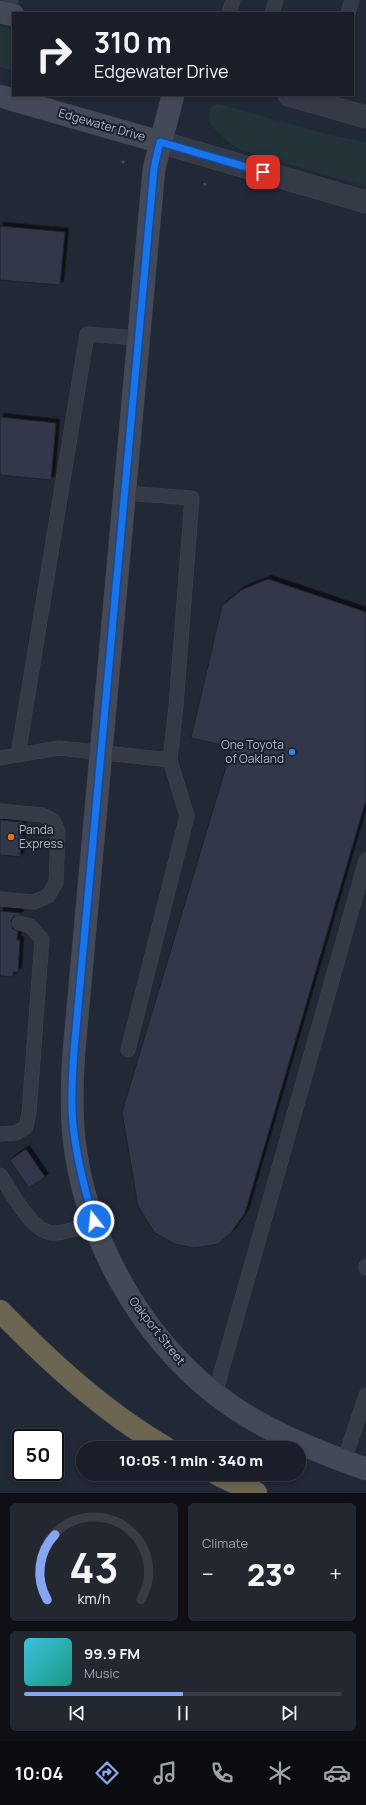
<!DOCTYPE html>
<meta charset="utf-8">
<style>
:root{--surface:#191e28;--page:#222730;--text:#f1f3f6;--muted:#9fa2a8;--line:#373c45;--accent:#87a6f1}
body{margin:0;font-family:Manrope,sans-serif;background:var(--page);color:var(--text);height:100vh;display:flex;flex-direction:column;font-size:15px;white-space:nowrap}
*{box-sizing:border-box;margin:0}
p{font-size:13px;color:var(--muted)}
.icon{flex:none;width:22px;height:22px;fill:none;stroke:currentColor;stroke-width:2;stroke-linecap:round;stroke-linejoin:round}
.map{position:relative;height:1493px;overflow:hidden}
.details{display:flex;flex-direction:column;gap:10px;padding:10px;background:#0e1016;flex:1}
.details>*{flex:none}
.hud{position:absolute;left:12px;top:12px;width:342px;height:84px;border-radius:0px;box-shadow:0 2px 6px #0003,0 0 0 1px var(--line);background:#191e28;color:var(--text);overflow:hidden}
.speed{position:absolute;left:12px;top:1429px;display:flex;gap:8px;font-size:20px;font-weight:700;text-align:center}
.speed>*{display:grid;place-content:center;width:52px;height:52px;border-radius:50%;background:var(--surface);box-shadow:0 2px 6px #0003,0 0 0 1px var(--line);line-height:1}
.speed .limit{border:2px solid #111;border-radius:6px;background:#fff;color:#111}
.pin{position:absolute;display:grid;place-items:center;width:34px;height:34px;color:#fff;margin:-17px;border-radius:8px;box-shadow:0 2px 6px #0006}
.me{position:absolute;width:44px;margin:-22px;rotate:344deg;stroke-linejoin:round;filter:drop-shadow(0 0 3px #0008)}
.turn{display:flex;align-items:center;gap:14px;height:84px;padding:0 16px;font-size:18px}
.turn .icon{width:52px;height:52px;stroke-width:2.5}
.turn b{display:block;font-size:28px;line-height:34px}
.big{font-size:30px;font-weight:800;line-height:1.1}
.details .card{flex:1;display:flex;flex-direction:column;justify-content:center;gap:6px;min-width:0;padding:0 14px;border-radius:6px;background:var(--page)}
.details .dial{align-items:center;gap:0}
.dial svg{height:104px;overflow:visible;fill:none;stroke:var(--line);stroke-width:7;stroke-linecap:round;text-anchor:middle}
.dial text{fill:var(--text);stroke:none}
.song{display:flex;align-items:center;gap:12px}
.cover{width:48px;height:48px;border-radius:6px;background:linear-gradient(135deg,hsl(190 70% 55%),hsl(170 70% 35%))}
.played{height:4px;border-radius:2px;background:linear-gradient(90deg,var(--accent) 50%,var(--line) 50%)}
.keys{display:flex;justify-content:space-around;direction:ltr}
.heat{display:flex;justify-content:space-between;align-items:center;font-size:22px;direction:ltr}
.details .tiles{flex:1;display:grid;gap:10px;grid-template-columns:1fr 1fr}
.card:last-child{grid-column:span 2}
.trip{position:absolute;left:76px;top:1441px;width:230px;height:40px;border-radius:20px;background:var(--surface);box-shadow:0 2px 6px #0003,0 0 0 1px var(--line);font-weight:800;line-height:40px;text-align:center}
.tabs{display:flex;height:64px;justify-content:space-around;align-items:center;background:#0a0c10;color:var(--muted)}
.tabs .icon{width:28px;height:28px}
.tabs .active{color:var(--accent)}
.tabs b{font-size:18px;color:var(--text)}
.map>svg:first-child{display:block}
.green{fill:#233337}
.building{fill:#31394a;stroke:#1c222d;filter:url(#shadow)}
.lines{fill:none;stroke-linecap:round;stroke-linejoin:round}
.service-casing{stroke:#3e4450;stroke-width:15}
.tertiary-casing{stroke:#3e4450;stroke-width:23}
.secondary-casing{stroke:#3e4450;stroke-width:23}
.motorway-casing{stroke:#3c424e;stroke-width:23}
.path{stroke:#3c4c50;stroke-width:2.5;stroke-dasharray:3 3;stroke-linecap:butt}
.service{stroke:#353a47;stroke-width:14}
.tertiary{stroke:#353a47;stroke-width:22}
.secondary{stroke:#434959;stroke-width:22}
.motorway{stroke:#6c6552;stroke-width:22}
.route-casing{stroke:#114b97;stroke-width:10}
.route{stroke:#1a73e8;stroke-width:7}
.shop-dot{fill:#3f7fe0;stroke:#1a202b;stroke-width:1.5}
.food-dot{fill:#e8710a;stroke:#1a202b;stroke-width:1.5}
.labels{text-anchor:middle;stroke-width:4;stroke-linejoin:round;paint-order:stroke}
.street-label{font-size:12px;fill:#afb5c3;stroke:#1a202b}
.poi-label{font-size:12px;fill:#afb5c3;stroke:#1a202b;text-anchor:end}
</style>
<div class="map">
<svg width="366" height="1493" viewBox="0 0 366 1493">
<defs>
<filter id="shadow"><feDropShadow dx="3.5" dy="-3.5" stdDeviation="0" flood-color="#0009"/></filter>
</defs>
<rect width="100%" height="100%" fill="#212836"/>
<path class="green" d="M0,26L13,30V71L0,67Z
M219,104L330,135L366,142V187L241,150C227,143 217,133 208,120L209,110L214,105Z"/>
<path class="building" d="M0,226L65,232L60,285L0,280Z
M0,417L56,423L51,480L0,475Z
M268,579L366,612V800L245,1213L231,1233L218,1244L194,1248L175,1244L155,1233L138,1206L122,1112L232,747L191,738L222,606L241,590Z
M0,820L23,822L20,857L0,855Z
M0,911L20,913V915L13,917L11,921L13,929L18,931L17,940H20L18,972H13V977L0,976Z
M26,1149L45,1177L29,1188L10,1160Z"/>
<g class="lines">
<defs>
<path id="service" d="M229,13L233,0
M272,13L276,0
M348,13L352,0
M7,14L11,0
M124,493L192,498L176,706L170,760L187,816L128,1050
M18,755L87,334L138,338
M0,758L59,748L170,760
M0,811L42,815L53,820L58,832L56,883L48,896L34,902L0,899
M0,1134L16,1133L26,1127L29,1113L42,939L30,926L19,923
M0,1175C11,1191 31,1231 52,1233C66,1234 81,1226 94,1221
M366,1266V1268
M215,1394L366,860
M344,1461L366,1395"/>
<path id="tertiary" d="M289,95L366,117
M160,142L366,202"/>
<path id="secondary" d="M0,12L13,15
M173,95L154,169L74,1051C72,1080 71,1109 74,1139C85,1236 138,1333 215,1394C260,1429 313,1450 366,1469
M0,96L160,142"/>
<path id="motorway" d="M0,1311C50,1362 104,1412 166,1448
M217,1474L256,1493"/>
</defs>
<use href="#service" class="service-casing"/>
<use href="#tertiary" class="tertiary-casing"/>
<use href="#secondary" class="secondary-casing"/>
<use href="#motorway" class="motorway-casing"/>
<path class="path" d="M122,163L125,160
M204,183L206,187"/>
<use href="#service" class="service"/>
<use href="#tertiary" class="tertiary"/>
<use href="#secondary" class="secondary"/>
<use href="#motorway" class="motorway"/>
</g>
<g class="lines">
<defs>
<path id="route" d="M94,1221C86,1194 79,1168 75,1140C70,1111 72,1081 74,1051L154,168L160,142L263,172"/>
</defs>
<use href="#route" class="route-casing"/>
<use href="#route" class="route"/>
</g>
<circle class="shop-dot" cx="292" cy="752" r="4"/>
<circle class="food-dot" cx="11" cy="837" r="4"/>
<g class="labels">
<g class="street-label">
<text transform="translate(102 125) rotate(16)" y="4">Edgewater Drive</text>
<text transform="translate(157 1331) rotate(52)" y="4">Oakport Street</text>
</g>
<g class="poi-label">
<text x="284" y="749">One Toyota<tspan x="284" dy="14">of Oakland</tspan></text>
<text x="19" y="834" text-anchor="start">Panda<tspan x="19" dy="14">Express</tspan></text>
</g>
</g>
</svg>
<div class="speed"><div class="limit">50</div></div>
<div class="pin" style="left:263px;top:172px;background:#d93025"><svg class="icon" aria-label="arrive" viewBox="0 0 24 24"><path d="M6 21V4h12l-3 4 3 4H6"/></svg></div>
<svg class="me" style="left:94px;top:1221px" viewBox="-20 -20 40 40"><circle r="17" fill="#1a73e8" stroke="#fff" stroke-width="3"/><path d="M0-11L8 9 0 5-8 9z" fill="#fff"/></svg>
<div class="trip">10:05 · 1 min · 340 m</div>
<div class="hud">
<div class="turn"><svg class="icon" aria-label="right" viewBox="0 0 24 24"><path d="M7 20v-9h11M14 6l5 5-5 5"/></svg><div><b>310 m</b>Edgewater Drive</div></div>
</div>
</div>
<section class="details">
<div class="tiles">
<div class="card dial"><svg viewBox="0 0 100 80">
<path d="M14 69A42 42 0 1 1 86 69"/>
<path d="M14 69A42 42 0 0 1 20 19" stroke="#87a6f1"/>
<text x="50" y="56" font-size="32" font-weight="700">43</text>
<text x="50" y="72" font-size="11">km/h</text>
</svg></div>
<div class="card"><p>Climate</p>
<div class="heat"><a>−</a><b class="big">23°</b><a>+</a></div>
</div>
<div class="card">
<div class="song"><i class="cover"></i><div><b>99.9 FM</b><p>Music</p></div></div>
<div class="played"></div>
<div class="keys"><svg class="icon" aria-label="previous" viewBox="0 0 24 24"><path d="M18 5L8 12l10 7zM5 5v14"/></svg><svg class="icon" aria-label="pause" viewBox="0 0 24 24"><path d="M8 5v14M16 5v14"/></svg><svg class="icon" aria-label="next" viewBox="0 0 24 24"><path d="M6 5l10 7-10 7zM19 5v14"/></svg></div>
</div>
</div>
</section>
<nav class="tabs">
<b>10:04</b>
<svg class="icon active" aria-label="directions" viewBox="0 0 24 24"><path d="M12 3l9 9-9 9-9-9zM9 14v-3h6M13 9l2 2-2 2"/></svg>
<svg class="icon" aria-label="music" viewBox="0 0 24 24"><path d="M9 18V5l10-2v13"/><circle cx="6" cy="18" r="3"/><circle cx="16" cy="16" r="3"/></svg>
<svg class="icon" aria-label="phone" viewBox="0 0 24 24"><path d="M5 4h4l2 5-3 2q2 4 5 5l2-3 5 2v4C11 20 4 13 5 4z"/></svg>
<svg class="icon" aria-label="climate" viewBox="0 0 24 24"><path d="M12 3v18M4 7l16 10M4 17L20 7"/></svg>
<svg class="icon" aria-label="car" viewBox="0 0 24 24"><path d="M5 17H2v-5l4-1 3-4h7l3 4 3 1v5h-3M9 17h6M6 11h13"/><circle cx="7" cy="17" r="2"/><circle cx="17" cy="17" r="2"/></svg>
</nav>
